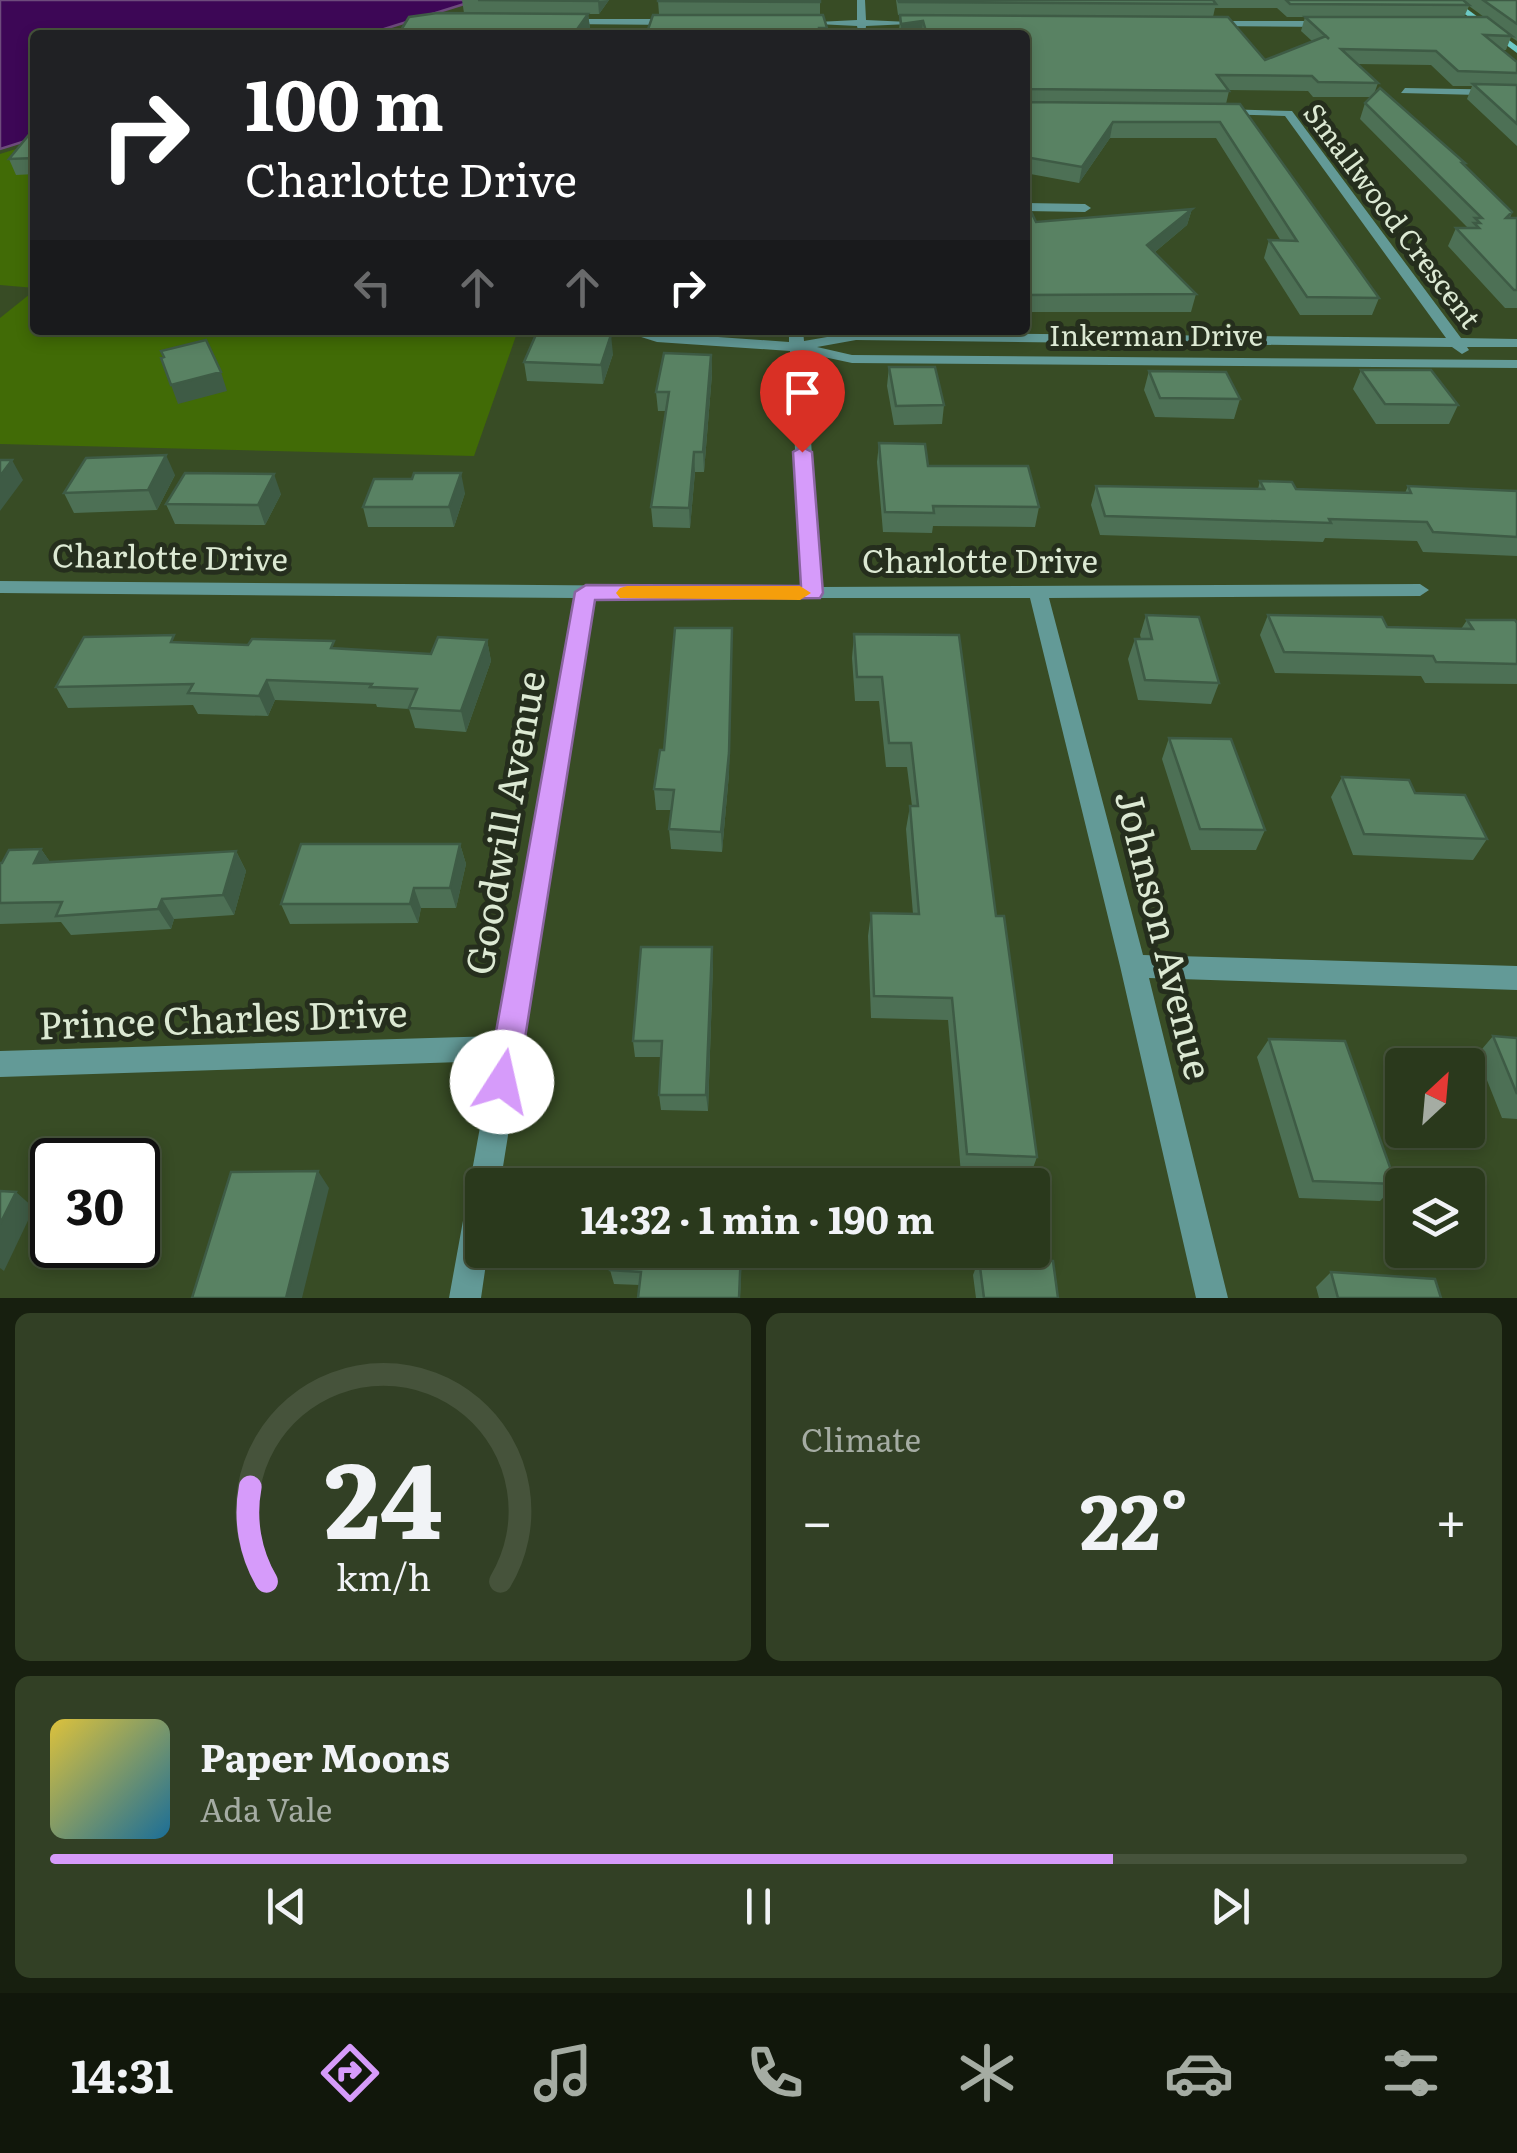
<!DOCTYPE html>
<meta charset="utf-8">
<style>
:root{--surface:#2a391c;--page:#324025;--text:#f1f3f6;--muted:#a5aca3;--line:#46533b;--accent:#d69bfa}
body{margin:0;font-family:Literata,serif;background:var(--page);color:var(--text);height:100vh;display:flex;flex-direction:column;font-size:38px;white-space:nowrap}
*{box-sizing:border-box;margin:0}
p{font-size:32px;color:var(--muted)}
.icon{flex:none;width:55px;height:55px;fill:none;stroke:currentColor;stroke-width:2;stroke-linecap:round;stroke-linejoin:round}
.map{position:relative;height:1298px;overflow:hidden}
.side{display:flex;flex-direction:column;gap:15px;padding:15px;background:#171f0f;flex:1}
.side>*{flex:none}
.top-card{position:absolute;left:30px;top:30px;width:1000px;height:305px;border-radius:10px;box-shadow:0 5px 15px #0003,0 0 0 2px var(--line);background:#202124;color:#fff;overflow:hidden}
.needle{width:65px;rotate:26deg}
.controls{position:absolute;left:1385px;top:1048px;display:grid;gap:20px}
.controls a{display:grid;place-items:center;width:100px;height:100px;border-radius:10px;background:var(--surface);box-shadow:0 5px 15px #0003,0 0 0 2px var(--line);font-size:50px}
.speed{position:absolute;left:30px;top:1138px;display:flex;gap:20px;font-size:50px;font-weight:700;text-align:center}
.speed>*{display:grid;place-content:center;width:130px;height:130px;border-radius:50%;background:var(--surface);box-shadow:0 5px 15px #0003,0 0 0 2px var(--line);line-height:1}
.speed .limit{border:5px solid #111;border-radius:15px;background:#fff;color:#111}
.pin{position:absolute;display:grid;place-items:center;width:85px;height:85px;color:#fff;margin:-102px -42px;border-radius:50% 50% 50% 0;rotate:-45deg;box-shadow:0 0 10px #0007}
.pin .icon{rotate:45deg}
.me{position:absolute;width:110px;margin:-55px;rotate:10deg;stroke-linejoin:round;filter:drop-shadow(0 0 8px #0008)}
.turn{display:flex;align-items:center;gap:35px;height:210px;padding:0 50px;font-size:45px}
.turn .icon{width:130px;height:130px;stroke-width:2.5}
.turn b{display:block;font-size:70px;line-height:85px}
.lanes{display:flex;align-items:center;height:95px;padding:0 50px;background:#0003;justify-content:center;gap:50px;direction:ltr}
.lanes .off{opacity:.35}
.big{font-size:75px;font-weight:700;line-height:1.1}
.side .tile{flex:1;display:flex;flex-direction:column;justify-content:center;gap:15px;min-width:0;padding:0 35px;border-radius:15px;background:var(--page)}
.side .dial{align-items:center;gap:0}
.dial svg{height:260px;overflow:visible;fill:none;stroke:var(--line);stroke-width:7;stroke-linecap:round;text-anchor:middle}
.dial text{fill:var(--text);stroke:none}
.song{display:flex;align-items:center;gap:30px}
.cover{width:120px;height:120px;border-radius:15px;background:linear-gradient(135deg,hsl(50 70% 55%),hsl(200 70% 35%))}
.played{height:10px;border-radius:5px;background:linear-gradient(90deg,var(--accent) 75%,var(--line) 75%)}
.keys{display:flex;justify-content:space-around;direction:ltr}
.heat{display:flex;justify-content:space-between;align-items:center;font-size:55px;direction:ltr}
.side .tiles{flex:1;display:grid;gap:15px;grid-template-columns:1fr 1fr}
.tile:last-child{grid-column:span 2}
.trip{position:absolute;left:465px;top:1168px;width:585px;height:100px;border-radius:10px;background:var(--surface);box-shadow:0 5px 15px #0003,0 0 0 2px var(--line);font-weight:700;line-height:100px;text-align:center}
.tabs{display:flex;height:160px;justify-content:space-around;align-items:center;background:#11170b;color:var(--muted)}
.tabs .icon{width:70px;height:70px}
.tabs .on{color:var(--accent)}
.tabs b{font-size:45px;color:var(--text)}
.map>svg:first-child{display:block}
.green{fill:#416b06}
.water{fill:#3d0756;stroke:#6d4b7c;stroke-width:2.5}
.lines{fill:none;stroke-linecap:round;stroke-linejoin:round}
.street{fill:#639a97;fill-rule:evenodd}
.secondary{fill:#6dc9c5;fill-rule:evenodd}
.wall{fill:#4d7055;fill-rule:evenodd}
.shaded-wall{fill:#3e5b45}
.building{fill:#598263;stroke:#3e5b45;stroke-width:2.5}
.route{fill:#d69bfa;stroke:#8b65a2;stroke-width:2.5}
.slow{fill:#f59e0b}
.labels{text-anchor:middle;stroke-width:10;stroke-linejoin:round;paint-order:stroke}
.far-street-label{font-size:28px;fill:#dce9d3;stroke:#252e1d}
.street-label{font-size:32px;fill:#dce9d3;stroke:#252e1d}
.near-street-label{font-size:38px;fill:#dce9d3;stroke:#252e1d}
</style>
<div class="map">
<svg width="1517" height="1298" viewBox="0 0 1517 1298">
<rect width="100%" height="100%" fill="#384c25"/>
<path class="green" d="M35,143V288L0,285V154Z
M35,290V330H518L474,456L0,444V318Z"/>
<path class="water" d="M0,0H477L365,35H35V138L0,149Z"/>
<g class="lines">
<path class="street" d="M857,0H865L866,20L931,23L866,26L865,35H859L857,26L797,23L857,20Z
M566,19H677L681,22L677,25L563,24Z
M1211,21H1327L1331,24L1327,27L1208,26Z
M1405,88L1517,90V96L1401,93Z
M1221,109L1292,111L1461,338L1517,339V347H1467L1469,350L1462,354L1452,347L856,340L817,347L852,355L1517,360V368L852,363L805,353L821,587L1420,584L1429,590L1420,596L1049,598L1143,955L1517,966V990L1149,978L1228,1298H1196L1120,966L1030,598H595L500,1185H482V1250H488L481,1298H449L492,1061L0,1077V1051L497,1036L576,598L0,593V581L802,587L790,351L657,342L619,330L789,342V330H803L804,341L856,332L1446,338L1285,116L1217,114L1216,112Z
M1025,203L1085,204L1091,208L1085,212L1025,211Z"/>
<path class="secondary" d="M1446,0H1455L1517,46V53Z"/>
</g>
<path class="wall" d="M462,0H609L599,14H588L590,28L584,35H398L464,13Z
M820,0V15L659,14L658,1Z
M896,0H1517V41L1511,37L1506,50H1501L1517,62V146L1467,99L1472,86H1453L1431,65L1357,64L1378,83L1374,94L1465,163L1464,165L1512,212L1510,218H1517V308H1505L1448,246L1456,228H1468L1360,119L1365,103L1371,97H1313L1308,91L1228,90L1229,91L1226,104L1379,298L1372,315H1300L1264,258L1269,240L1281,241L1216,138H1110L1079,183L1025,173V35H899L900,15H898ZM1469,6L1484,17H1464ZM1215,8H1277L1287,17H1305L1301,31L1312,41L1265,60L1213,17Z
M827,28L826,35H646Z
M35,131V174L16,175L9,159Z
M1025,199L1036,222L1192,209L1187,225L1155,252L1196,294L1191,312H1025Z
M538,330H571L572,333L613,354L603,384L527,381L524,362Z
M711,355L712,374L704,472H695L690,528L653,527L651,507L666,411H658L656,392Z
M889,367L944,405L942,424L894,425L887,386Z
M1361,370L1458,405L1449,424H1376L1353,389Z
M1149,371L1240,399L1234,419L1155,417L1144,390Z
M879,443L928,466L1039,507L1035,527L933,526L932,533L883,532L877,462Z
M175,475L157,510L74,513L64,493Z
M412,479L465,493L454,527H368L363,507Z
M1260,481L1296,489L1405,493L1408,486L1517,491V556L1423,552L1417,541L1325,538L1323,542L1100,535L1091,505L1096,486L1258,489Z
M281,494L265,525L175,524L166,504Z
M1146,615L1219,683L1211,704L1138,700L1128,659L1135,639H1141L1140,635Z
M1268,615L1387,627L1461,629L1467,620L1517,623V684L1425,683L1421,676L1275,673L1260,635Z
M854,634L959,635L996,916L1037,1157L1030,1176L961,1174L948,1020L871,1018L868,936L871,913L913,914L906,829L910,806H912L907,767H886L879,701H855L852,658Z
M487,640L491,661L466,732L415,728L409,709L377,707L376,704L275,700L268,716L198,714L193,705L68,708L56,687L178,643L337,648L431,654Z
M732,649L729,774L722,852L671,849L669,829L671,810H656L654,789L664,750Z
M1169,738L1265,830L1256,850H1191L1162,759Z
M1342,777L1415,793L1487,839L1473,860L1353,855L1331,797Z
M460,844L466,864L456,908H421L418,923L290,924L281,904Z
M41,849L50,862L236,851L246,871L234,915L174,919L171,929L71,935L61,922L0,924V863Z
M713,964L708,1111L661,1110L659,1095L661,1057H635L633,1041Z
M1493,1036L1517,1038V1119L1502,1118L1477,1055Z
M1269,1039L1396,1184L1380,1201L1299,1198L1257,1057Z
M613,1250H742L740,1298L640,1285L614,1284L610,1270Z
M979,1259L1058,1298H976L973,1275Z
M1331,1272L1441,1298H1319L1316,1287Z"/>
<path class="shaded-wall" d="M609,0L599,14L598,1Z
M588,14L590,28L584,35H573Z
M923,21L922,35H900L901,24Z
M1113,122L1110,138L1079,183L1082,167Z
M1192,209L1187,225L1143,262L1147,245Z
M611,335L613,354L603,384L601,365Z
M711,355L712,374L704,472L703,452Z
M221,372L227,391L178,404L171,385Z
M694,452L695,472L690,528L689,508Z
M166,455L175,475L157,510L148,490Z
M12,460L23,480L0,511V476Z
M461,473L465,493L454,527L449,507Z
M274,474L281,494L265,525L258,505Z
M732,628L729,774L722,852L721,832Z
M487,640L491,661L466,732L461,711Z
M267,680L275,700L268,716L259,696Z
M460,844L466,864L456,908L450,888Z
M41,849L55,869L34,863Z
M236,851L246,871L234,915L223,895Z
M414,888L421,908L418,923L410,904Z
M162,899L174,919L171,929L158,909Z
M712,947L713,964L708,1111L706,1095Z
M318,1171L329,1188L302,1298H286Z
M16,1192L34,1208L4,1271L0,1268V1224Z"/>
<path class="building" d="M478,0H598V1Z
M658,0H820V2L658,1Z
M898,0H1213L1216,4L899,2Z
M1286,0H1463L1469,5L1290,4Z
M1483,0H1517V24Z
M437,13L588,14L573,35H398L409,17Z
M653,15H823L827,28H819V35H646Z
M900,15L1228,17L1265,60L1326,36L1329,39L1305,17H1487L1512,36L1484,35L1517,62V73L1458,71L1436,51L1341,49L1378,83L1318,82L1312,76L1217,75L1229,91L1025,89V35H927L923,21L901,24Z
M361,30L391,35H348Z
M1473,84L1517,85V124Z
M1380,88L1465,163H1462L1512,212L1506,218H1517V290H1514L1456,228H1479L1474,223H1480L1475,218H1482L1365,103Z
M1025,91L1027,102L1240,104L1379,298L1307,297L1269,240L1297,241L1220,122H1113L1082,167L1025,157Z
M32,131H35V158L9,159Z
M1025,199L1036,222L1192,209L1147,245L1196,294L1025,295Z
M538,330H568L567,333L611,335L601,365L524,362Z
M206,340L221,372L171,385L161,358L164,357L161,351Z
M664,353L711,355L703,452H694L689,508L651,507L669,392H656Z
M889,367H935L944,405L896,406Z
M1361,370H1431L1458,405L1385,404Z
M1149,371L1226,372L1240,399L1160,398Z
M879,443L925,444L928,466H1028L1039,507L933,506L934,513L885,512Z
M166,455L148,490L64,493L86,458Z
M0,460H12L0,476Z
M185,473L274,474L258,505L166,504Z
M414,473H461L449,507H363L374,479H412Z
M1260,481L1292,482L1296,489L1411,493L1408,486L1517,491V537L1433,532L1427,522L1329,519L1331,523L1105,516L1096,486L1264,489Z
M1146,615L1199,617L1219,683L1145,680L1135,639H1152Z
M1268,615L1382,617L1387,627L1473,629L1467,620H1515L1517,623V664L1436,662L1433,656L1284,652Z
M675,628H732L729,753L721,832L669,829L674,790L654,789L660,750H664Z
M854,634L959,635L996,916H1004L1037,1157L967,1154L952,998L874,996L871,913L919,914L910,806H918L911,743H889L882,677H857Z
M174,635L171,642L248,645L252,639L334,641L331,648L431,654L438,637L487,640L461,711L409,708L417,689L370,687L372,684L267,680L259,696L188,693L193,684L56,687L84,637Z
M1169,738L1231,739L1265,830L1200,829Z
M1342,777L1409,780L1415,793L1465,795L1487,839L1364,834Z
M301,844H460L450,888H414L410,904H281Z
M41,849L34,863L236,851L223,895L162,899L158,909L56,916L62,902L0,903V863H2L9,850Z
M641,947H712L706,1095H659L662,1041H633Z
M1493,1036L1517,1038V1094Z
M1269,1039L1345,1041L1396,1184L1313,1181Z
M318,1171L286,1298H192L231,1172Z
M0,1191L16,1192L0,1224Z
M613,1250H741L739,1298H638L641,1272L610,1270Z
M979,1259L1053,1261L1058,1298H984Z
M1331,1272L1435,1279L1441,1298H1338Z"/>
<path class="route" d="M802,447L812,452L823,593L820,598L595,600L518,1082L514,1093L502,1098L491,1093L487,1082L575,592L586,585L801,586L793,452Z"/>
<path class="slow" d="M627,586H800L811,593L800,600L620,598L616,593L620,588Z"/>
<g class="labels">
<g class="far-street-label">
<text transform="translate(1392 216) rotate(53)" y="10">Smallwood Crescent</text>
<text x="1156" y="346">Inkerman Drive</text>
</g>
<g class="street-label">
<text transform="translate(170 558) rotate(1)" y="11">Charlotte Drive</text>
<text x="980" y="573">Charlotte Drive</text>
</g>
<g class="near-street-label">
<text transform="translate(506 823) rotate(-80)" y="13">Goodwill Avenue</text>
<text transform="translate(1163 935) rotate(76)" y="13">Johnson Avenue</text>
<text transform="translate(223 1020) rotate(-2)" y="13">Prince Charles Drive</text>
</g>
</g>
</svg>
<div class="controls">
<a><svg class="needle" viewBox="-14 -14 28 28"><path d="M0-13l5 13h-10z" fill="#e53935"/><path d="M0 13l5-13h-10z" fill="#a5aca3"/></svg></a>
<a><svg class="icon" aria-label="layers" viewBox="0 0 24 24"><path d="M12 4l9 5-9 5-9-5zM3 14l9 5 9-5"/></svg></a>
</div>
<div class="speed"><div class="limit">30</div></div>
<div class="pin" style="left:802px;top:452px;background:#d93025"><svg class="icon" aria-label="arrive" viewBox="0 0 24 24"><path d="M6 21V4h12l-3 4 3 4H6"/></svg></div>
<svg class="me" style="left:502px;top:1082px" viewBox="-20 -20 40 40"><circle r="19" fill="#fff"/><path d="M0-13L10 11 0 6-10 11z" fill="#d69bfa"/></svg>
<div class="trip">14:32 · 1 min · 190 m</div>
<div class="top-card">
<div class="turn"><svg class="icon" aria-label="right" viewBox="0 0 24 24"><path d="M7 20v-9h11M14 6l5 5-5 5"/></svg><div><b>100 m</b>Charlotte Drive</div></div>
<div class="lanes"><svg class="icon off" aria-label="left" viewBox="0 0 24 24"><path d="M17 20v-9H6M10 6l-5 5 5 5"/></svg><svg class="icon off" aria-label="ahead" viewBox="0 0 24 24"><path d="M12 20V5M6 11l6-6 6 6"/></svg><svg class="icon off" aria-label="ahead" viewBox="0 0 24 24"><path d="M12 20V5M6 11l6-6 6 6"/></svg><svg class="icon" aria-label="right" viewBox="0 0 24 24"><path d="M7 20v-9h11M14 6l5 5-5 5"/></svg></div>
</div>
</div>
<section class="side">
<div class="tiles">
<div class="tile dial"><svg viewBox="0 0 100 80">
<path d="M14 69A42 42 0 1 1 86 69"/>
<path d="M14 69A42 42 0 0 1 9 40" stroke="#d69bfa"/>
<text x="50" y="56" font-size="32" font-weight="700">24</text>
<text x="50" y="72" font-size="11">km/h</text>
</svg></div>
<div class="tile"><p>Climate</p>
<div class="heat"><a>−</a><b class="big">22°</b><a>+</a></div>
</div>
<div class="tile">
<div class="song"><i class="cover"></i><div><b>Paper Moons</b><p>Ada Vale</p></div></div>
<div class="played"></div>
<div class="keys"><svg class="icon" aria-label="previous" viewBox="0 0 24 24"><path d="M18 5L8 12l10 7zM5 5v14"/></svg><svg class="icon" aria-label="pause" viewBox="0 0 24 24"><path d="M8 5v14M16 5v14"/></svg><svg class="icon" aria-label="next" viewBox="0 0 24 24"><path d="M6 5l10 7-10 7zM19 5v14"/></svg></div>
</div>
</div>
</section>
<nav class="tabs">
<b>14:31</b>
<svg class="icon on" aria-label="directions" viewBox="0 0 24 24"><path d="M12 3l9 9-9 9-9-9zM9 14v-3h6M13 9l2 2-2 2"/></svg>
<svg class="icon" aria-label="music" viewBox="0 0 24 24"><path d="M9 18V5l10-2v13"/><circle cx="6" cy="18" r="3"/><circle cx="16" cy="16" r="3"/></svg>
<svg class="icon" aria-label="phone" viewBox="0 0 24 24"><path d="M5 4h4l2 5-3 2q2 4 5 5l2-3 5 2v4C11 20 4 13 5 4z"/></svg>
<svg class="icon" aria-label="climate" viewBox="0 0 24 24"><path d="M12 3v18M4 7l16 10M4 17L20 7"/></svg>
<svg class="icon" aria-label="car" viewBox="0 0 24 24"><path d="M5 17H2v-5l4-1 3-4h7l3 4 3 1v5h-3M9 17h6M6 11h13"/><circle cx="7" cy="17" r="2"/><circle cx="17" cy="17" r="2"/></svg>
<svg class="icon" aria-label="filters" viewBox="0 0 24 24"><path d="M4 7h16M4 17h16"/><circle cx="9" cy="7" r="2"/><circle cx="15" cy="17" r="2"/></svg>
</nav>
